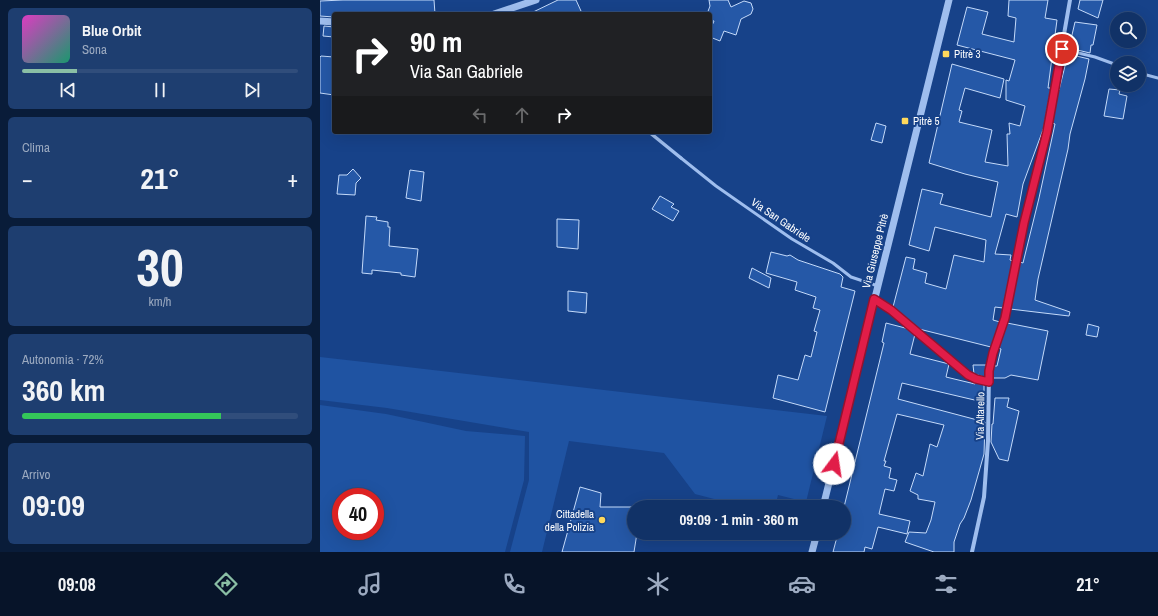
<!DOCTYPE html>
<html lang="it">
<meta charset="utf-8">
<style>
:root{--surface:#113267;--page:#1e3e70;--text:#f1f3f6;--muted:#9caac0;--line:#304d7b;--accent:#8abfa5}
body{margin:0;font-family:"Archivo Narrow",sans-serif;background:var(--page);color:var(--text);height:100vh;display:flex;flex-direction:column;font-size:15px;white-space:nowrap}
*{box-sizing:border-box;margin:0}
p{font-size:13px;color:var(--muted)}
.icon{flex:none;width:22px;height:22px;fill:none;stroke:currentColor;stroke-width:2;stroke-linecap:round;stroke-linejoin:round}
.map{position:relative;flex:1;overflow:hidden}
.panel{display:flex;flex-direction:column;gap:8px;padding:8px;background:#091c39;width:320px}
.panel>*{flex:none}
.guide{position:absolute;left:12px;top:12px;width:380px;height:122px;border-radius:4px;box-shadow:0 4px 16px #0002,0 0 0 1px var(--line);background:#202124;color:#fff;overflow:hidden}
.controls{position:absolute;left:790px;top:12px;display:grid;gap:8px}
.controls a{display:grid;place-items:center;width:36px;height:36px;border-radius:50%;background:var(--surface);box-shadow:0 4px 16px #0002,0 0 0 1px var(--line);font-size:20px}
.speed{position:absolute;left:12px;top:488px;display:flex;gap:8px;font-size:20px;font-weight:700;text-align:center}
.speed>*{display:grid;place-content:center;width:52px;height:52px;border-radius:50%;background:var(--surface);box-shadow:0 4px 16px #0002,0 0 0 1px var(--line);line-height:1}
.speed .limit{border:6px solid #d22;background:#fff;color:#111}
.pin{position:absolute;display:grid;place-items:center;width:34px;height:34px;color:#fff;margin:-17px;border:2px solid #fff;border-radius:50%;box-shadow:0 1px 4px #0007}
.me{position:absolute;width:44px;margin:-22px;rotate:14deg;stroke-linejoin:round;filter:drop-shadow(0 0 3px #0008)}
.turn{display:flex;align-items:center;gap:14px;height:84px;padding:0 12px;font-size:18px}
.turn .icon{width:52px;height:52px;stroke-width:2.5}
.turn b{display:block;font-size:28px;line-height:34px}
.lanes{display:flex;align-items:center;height:38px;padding:0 12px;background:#0003;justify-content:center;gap:20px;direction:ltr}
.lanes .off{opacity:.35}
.big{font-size:30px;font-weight:700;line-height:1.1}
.panel .tile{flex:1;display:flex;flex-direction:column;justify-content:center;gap:6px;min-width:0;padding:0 14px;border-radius:6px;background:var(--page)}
.panel .dial{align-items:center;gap:0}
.dial b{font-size:52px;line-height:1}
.song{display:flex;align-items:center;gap:12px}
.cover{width:48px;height:48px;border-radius:6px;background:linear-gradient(135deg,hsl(310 70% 55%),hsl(160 70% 35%))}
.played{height:4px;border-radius:2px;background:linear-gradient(90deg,var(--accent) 20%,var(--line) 20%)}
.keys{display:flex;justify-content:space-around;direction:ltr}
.heat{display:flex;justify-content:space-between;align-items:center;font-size:22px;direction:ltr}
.charge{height:6px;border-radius:3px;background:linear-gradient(90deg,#34c759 72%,var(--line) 0)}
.trip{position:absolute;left:307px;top:500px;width:224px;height:40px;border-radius:20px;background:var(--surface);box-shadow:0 4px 16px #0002,0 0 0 1px var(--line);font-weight:700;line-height:40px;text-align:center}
.dock{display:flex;height:64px;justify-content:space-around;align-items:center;background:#071429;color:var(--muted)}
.dock .icon{width:28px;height:28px}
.dock .selected{color:var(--accent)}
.dock b{font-size:18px;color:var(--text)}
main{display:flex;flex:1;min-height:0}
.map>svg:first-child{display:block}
.green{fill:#1f53a2;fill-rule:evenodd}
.building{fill:#2558a7;stroke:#c4dafa}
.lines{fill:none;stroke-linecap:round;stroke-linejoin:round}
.service{stroke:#9fbeee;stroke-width:3}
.pedestrian{stroke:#9fbeee;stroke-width:3.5}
.minor{stroke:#9fbeee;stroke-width:4}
.tertiary{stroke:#9fbeee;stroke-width:7}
.route-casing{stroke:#92132f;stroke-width:10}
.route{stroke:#e11d48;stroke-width:7}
.poi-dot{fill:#ffd95c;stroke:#174289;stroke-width:1.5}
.labels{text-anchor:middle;stroke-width:4;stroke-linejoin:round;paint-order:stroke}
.poi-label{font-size:11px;fill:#fff;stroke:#174289;text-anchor:start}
.street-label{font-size:11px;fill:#fff;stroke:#174289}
</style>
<main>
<section class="panel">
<div class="tile">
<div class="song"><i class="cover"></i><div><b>Blue Orbit</b><p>Sona</p></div></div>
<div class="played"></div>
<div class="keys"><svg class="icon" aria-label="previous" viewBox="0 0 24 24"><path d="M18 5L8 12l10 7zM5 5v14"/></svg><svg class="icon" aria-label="pause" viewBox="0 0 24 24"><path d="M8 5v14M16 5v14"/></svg><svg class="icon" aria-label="next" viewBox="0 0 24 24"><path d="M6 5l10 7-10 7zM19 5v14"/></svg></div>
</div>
<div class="tile"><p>Clima</p>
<div class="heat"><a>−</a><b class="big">21°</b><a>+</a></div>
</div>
<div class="tile dial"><b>30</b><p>km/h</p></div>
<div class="tile"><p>Autonomia · 72%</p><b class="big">360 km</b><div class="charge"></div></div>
<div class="tile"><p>Arrivo</p><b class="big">09:09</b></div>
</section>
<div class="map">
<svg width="838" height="552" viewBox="0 0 838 552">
<rect width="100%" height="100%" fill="#174289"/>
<path class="green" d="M0,357L44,362L507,416L486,502L458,495L455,507H425L375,494L344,453L249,441L222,552H190L209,480V432L67,408L0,400Z
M0,405L66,414L146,431L205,436L204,480L185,552H0ZM21,497H55V531H21Z"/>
<path class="building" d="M23,0H114L115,14H14V17L0,16V1Z
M238,0H256L261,11L255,14H209Z
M389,0H408L411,7L424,1L431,3L433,9L431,14L421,19L416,35L404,31L400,41L390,37L392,31L391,28L394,21L390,20V14H387L390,6Z
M689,0H728L725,18L737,20L728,88H731L724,127L703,184L697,217L686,214L675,254L691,255L690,260L693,261L683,308L675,307L673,320L680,322L671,347L599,329L573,307L586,257L595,259L593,269L607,273L605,283L626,289L634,255L664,262L666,240L615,227L609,251L589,245L602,189L623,194L620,204L671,217L678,182L645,174L609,163L632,64L684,79L680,98L645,88L639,110L642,111L639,122L672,130L665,162L688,166L687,134H690L689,123L700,126L705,106L686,100V80L689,81L695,60L637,45L647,7L668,12L662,34L694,42L696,18L688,16Z
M760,0H783L778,18L758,9Z
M755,22L777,25L773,45H771L770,53L749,48Z
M4,26L14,27V37L3,36Z
M748,54L769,59L765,79L750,134L748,149L718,279L715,300L750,312L749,316L690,309L700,262L703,263L719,198L735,124L732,123L738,89L739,90Z
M1,56L14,57V95L0,93V57Z
M789,89L800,90L799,94L807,96L803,119L784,116Z
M556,123L566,126L562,143L551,140Z
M33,169L41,178L36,183L35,195L17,194L19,175H27Z
M90,170L104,172L101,201L86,198Z
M340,196L354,204L351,207L359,211L353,221L332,209Z
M46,216L57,217L56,220L68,222V227H70L69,246L98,249L95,277L81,275V273L52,270V274L42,273Z
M237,219L259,220L258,249L237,247Z
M451,252L467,256L470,255L478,260L520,274L523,277L521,287L535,291L505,412L453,398L458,375L478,380L485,355L491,357L497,332L494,331L500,310L493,308L496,297L475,290L477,282L446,273Z
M432,268L451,278L449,288L429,278Z
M248,291L267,293L266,313L248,311Z
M566,323L589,329L595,334L590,354L629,364L626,377L655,384V382L664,384V398H663V402L582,383L578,399L665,422L664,454L651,500L644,518L640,524L634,542V552H614L585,542L589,532L606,533L611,520L615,502L598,499V495L590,491L596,473L603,476L610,444L617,447L624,425L577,414L564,461H566L564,466L571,468L569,478L577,480L574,491L565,489L559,514L590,521L587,534L558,527L552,549L545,547L544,552H513L518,533H524V507L564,343L562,342Z
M687,323L728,331L718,380L691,375L685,378H672L674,366H677L681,349L678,348Z
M768,324L779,327L777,337L766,335Z
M653,365H667L665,376L664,377L654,374Z
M675,398H689L687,407L699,411L688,461L679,459L671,442L672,424H673Z
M260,487L281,493L280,507H314V533H317L314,552H242Z"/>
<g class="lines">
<path class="service" d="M742,49L775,57L797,65
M819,73L838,78
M361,158L396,186L472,239L513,263L531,277L558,286"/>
<path class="pedestrian" d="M329,132L361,158"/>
<path class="minor" d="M554,299L571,310L648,375L656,379L669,382
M652,552L664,497L668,441L669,371L673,353L685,318L704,223L727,132L750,0"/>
<path class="tertiary" d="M174,14L216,0
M0,21L14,22
M503,507L629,0
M492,552L497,533"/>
</g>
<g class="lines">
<defs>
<path id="route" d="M514,464L554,299L571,310L648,375L656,379L669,382V371L673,353L685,318L704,223L727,132L742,49"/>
</defs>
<use href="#route" class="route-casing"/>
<use href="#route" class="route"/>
</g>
<g class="poi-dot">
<rect x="622" y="50" width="8" height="8" rx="2"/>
<rect x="581" y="117" width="8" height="8" rx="2"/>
<circle cx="282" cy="520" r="4"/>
</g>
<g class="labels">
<g class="poi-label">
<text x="634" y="58">Pitrè 3</text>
<text x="593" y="125">Pitrè 5</text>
<text x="274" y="518" text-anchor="end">Cittadella<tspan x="274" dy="13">della Polizia</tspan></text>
</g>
<g class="street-label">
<text transform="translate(461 220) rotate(34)" y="4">Via San Gabriele</text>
<text transform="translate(555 251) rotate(-76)" y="4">Via Giuseppe Pitrè</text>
<text transform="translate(660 416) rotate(-89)" y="4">Via Altarello</text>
</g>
</g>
</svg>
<div class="controls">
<a><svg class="icon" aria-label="search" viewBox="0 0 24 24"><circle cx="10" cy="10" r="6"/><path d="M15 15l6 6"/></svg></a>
<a><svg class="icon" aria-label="layers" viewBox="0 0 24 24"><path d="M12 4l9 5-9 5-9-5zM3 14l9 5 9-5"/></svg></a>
</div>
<div class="speed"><div class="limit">40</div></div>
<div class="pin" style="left:742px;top:49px;background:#d93025"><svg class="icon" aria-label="arrive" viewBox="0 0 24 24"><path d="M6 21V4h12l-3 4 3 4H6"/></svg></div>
<svg class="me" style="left:514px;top:464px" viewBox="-20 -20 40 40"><circle r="19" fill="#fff"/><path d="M0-13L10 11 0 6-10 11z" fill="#e11d48"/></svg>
<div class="trip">09:09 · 1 min · 360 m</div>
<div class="guide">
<div class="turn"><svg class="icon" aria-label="right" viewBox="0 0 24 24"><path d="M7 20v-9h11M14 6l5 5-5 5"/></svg><div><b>90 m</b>Via San Gabriele</div></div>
<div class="lanes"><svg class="icon off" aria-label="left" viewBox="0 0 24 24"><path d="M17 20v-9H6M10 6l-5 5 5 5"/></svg><svg class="icon off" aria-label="ahead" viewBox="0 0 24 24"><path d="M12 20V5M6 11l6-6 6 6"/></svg><svg class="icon" aria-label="right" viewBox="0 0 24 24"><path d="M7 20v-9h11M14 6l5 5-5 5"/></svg></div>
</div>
</div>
</main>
<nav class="dock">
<b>09:08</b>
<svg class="icon selected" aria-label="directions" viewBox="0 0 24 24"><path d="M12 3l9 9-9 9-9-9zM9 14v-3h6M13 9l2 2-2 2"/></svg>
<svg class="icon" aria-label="music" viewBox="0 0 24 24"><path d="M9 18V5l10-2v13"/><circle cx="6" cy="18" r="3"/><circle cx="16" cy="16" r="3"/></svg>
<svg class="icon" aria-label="phone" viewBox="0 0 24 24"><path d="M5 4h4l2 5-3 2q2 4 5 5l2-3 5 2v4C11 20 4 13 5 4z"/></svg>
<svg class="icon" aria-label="climate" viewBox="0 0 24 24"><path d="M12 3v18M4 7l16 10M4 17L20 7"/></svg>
<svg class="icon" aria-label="car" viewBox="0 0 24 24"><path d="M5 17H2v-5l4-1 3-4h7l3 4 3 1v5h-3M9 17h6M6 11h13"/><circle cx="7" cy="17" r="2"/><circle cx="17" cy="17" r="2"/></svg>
<svg class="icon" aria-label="filters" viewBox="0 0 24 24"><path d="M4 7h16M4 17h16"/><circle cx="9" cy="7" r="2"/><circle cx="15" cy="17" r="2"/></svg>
<b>21°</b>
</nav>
